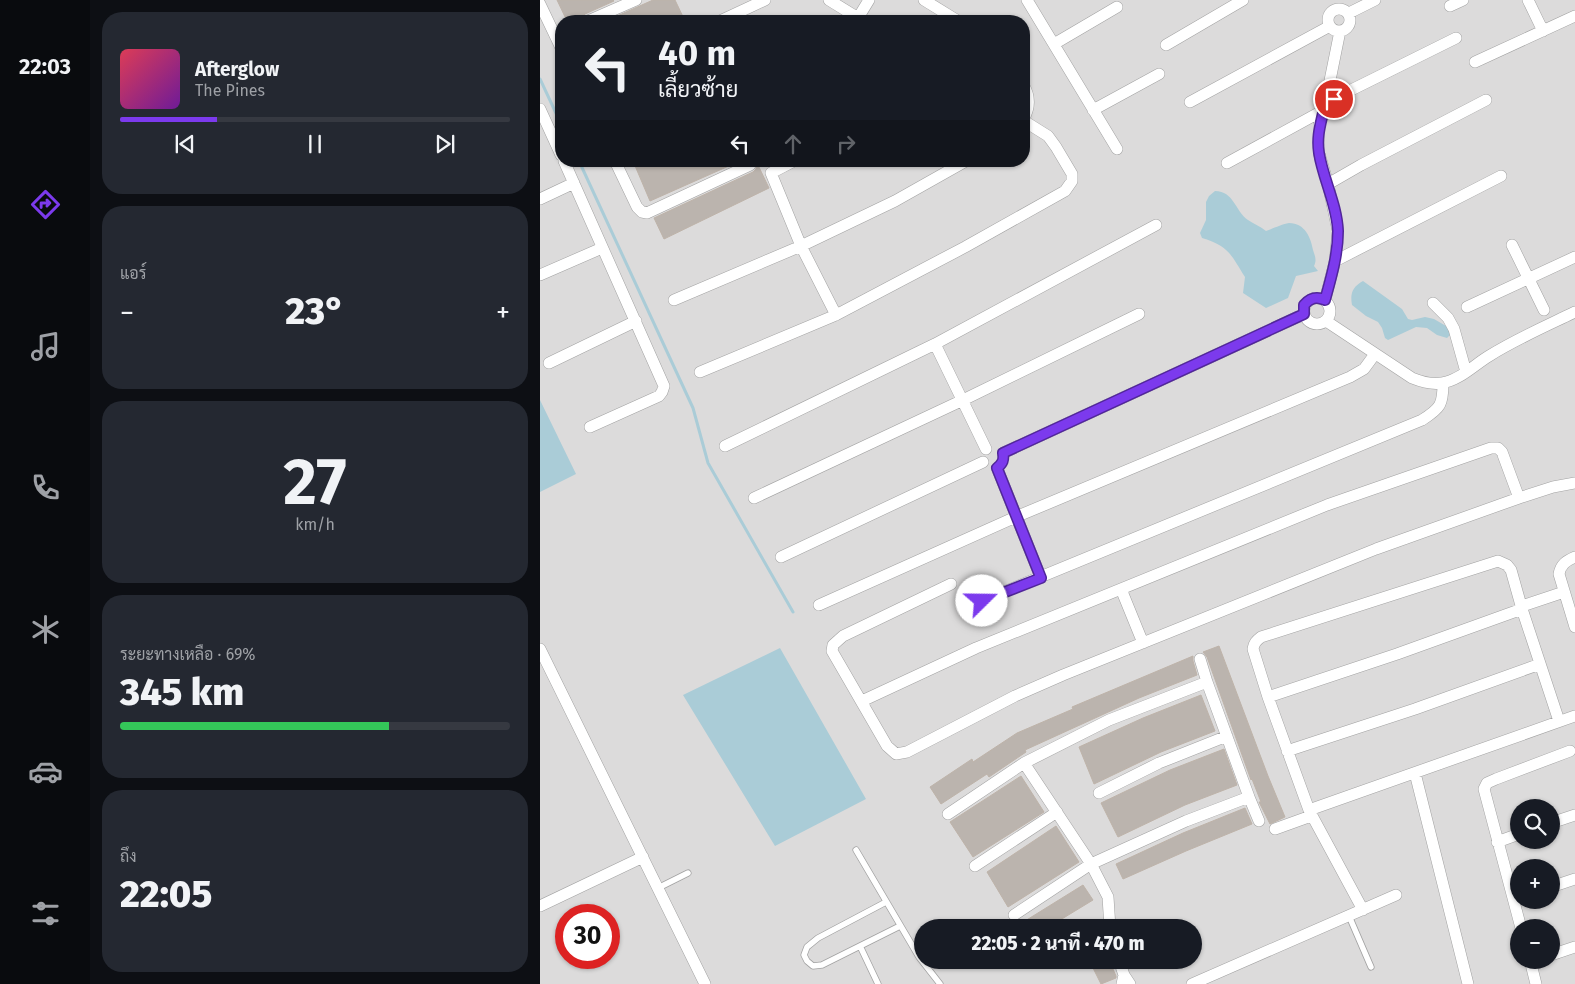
<!DOCTYPE html>
<html lang="th">
<meta charset="utf-8">
<style>
:root{--surface:#171b24;--page:#242831;--text:#f1f3f6;--muted:#9ea1a6;--line:#363941;--accent:#7c3aed}
body{margin:0;font-family:"Fira Sans",Sarabun,sans-serif;background:var(--page);color:var(--text);height:100vh;display:flex;flex-direction:column;font-size:19px;white-space:nowrap}
*{box-sizing:border-box;margin:0}
p{font-size:16px;color:var(--muted)}
.icon{flex:none;width:28px;height:28px;fill:none;stroke:currentColor;stroke-width:2;stroke-linecap:round;stroke-linejoin:round}
.map{position:relative;flex:1;overflow:hidden}
.details{display:flex;flex-direction:column;gap:12px;padding:12px;background:#0d0f14;width:450px}
.details>*{flex:none}
.guide{position:absolute;left:15px;top:15px;width:475px;height:152px;border-radius:20px;box-shadow:0 1px 4px #0004;background:#171b24;color:var(--text);overflow:hidden}
.tools{position:absolute;left:970px;top:799px;display:grid;gap:10px}
.tools a{display:grid;place-items:center;width:50px;height:50px;border-radius:50%;background:var(--surface);box-shadow:0 1px 4px #0004;font-size:25px}
.speed{position:absolute;left:15px;top:904px;display:flex;gap:10px;font-size:25px;font-weight:700;text-align:center}
.speed>*{display:grid;place-content:center;width:65px;height:65px;border-radius:50%;background:var(--surface);box-shadow:0 1px 4px #0004;line-height:1}
.speed .limit{border:8px solid #d22;background:#fff;color:#111}
.pin{position:absolute;display:grid;place-items:center;width:42px;height:42px;color:#fff;margin:-21px;border:2px solid #fff;border-radius:50%;box-shadow:0 1px 5px #0007}
.me{position:absolute;width:55px;margin:-28px;rotate:68deg;stroke-linejoin:round;filter:drop-shadow(0 0 4px #0008)}
.turn{display:flex;align-items:center;gap:18px;height:105px;padding:0 20px;font-size:22px}
.turn .icon{width:65px;height:65px;stroke-width:2.5}
.turn b{display:block;font-size:35px;line-height:42px}
.lanes{display:flex;align-items:center;height:48px;padding:0 20px;background:#0003;justify-content:center;gap:25px;direction:ltr}
.lanes .off{opacity:.35}
.big{font-size:38px;font-weight:800;line-height:1.1}
.details .card{flex:1;display:flex;flex-direction:column;justify-content:center;gap:8px;min-width:0;padding:0 18px;border-radius:20px;background:var(--page)}
.details .dial{align-items:center;gap:0}
.dial b{font-size:65px;line-height:1}
.song{display:flex;align-items:center;gap:15px}
.cover{width:60px;height:60px;border-radius:8px;background:linear-gradient(135deg,hsl(350 70% 55%),hsl(280 70% 35%))}
.played{height:5px;border-radius:2px;background:linear-gradient(90deg,var(--accent) 25%,var(--line) 25%)}
.keys{display:flex;justify-content:space-around;direction:ltr}
.heat{display:flex;justify-content:space-between;align-items:center;font-size:28px;direction:ltr}
.charge{height:8px;border-radius:4px;background:linear-gradient(90deg,#34c759 69%,var(--line) 0)}
.trip{position:absolute;left:374px;top:919px;width:288px;height:50px;border-radius:25px;background:var(--surface);box-shadow:0 1px 4px #0004;font-weight:800;line-height:50px;text-align:center}
main{display:flex;flex:1;min-height:0}
.tab-bar{display:flex;flex-direction:column;width:90px;justify-content:space-around;align-items:center;background:#090b0e;color:var(--muted)}
.tab-bar .icon{width:35px;height:35px}
.tab-bar .selected{color:var(--accent)}
.tab-bar b{font-size:22px;color:var(--text)}
.map>svg:first-child{display:block}
.residential{fill:#dcdbdb;fill-rule:evenodd}
.water{fill:#aaccd7}
.lines{fill:none;stroke-linecap:round;stroke-linejoin:round}
.stream{stroke:#aaccd7;stroke-width:3}
.building{fill:#bbb4ae;stroke:#beb3a9}
.service-casing{stroke:#a2a2a2;stroke-width:7}
.minor-casing{stroke:#a2a2a2;stroke-width:12}
.service{stroke:#fff;stroke-width:5.5}
.minor{stroke:#fff;stroke-width:11}
.route-casing{stroke:#51269a;stroke-width:12}
.route{stroke:#7c3aed;stroke-width:9}
</style>
<main>
<nav class="tab-bar">
<b>22:03</b>
<svg class="icon selected" aria-label="directions" viewBox="0 0 24 24"><path d="M12 3l9 9-9 9-9-9zM9 14v-3h6M13 9l2 2-2 2"/></svg>
<svg class="icon" aria-label="music" viewBox="0 0 24 24"><path d="M9 18V5l10-2v13"/><circle cx="6" cy="18" r="3"/><circle cx="16" cy="16" r="3"/></svg>
<svg class="icon" aria-label="phone" viewBox="0 0 24 24"><path d="M5 4h4l2 5-3 2q2 4 5 5l2-3 5 2v4C11 20 4 13 5 4z"/></svg>
<svg class="icon" aria-label="climate" viewBox="0 0 24 24"><path d="M12 3v18M4 7l16 10M4 17L20 7"/></svg>
<svg class="icon" aria-label="car" viewBox="0 0 24 24"><path d="M5 17H2v-5l4-1 3-4h7l3 4 3 1v5h-3M9 17h6M6 11h13"/><circle cx="7" cy="17" r="2"/><circle cx="17" cy="17" r="2"/></svg>
<svg class="icon" aria-label="filters" viewBox="0 0 24 24"><path d="M4 7h16M4 17h16"/><circle cx="9" cy="7" r="2"/><circle cx="15" cy="17" r="2"/></svg>
</nav>
<section class="details">
<div class="card">
<div class="song"><i class="cover"></i><div><b>Afterglow</b><p>The Pines</p></div></div>
<div class="played"></div>
<div class="keys"><svg class="icon" aria-label="previous" viewBox="0 0 24 24"><path d="M18 5L8 12l10 7zM5 5v14"/></svg><svg class="icon" aria-label="pause" viewBox="0 0 24 24"><path d="M8 5v14M16 5v14"/></svg><svg class="icon" aria-label="next" viewBox="0 0 24 24"><path d="M6 5l10 7-10 7zM19 5v14"/></svg></div>
</div>
<div class="card"><p>แอร์</p>
<div class="heat"><a>−</a><b class="big">23°</b><a>+</a></div>
</div>
<div class="card dial"><b>27</b><p>km/h</p></div>
<div class="card"><p>ระยะทางเหลือ · 69%</p><b class="big">345 km</b><div class="charge"></div></div>
<div class="card"><p>ถึง</p><b class="big">22:05</b></div>
</section>
<div class="map">
<svg width="1035" height="984" viewBox="0 0 1035 984">
<rect width="100%" height="100%" fill="#eeebe5"/>
<path class="residential" d="M0,0H1035V984H0ZM21,21H484V161H21ZM979,808H1011V840H979ZM979,868H1011V900H979ZM26,915H69V958H26ZM382,928H652V960H382ZM979,928H1011V960H979Z"/>
<path class="water" d="M675,191C694,191 695,211 708,220C714,224 720,226 726,231C732,229 742,224 749,223C765,223 771,238 773,250C775,256 777,260 774,266L778,271L756,276L748,298L726,308L703,293L705,277C691,255 689,246 662,238L660,233L666,220V202L669,196Z
M823,281L862,309L868,319L872,320L885,317L894,319L906,326L911,334L907,338L897,335L887,328L876,327L848,340L845,338L842,328L838,322L826,316L812,305C810,294 812,287 823,281Z
M0,400L36,474L0,492Z
M240,648L326,799L235,846L143,695Z"/>
<g class="lines">
<path class="stream" d="M0,79L21,124
M39,161L153,408L168,463L253,612"/>
</g>
<path class="building" d="M17,0H73L74,1L45,14L42,17L41,21H27Z
M113,0H135L145,21H66Z
M93,161H200L110,201Z
M217,163L229,188L124,239L114,218L213,172L216,169Z
M679,646L728,776L745,817L730,824L719,802H721L712,779L711,780L667,657L663,652Z
M653,656V661L657,675L599,698L485,750L486,752L449,777L447,774L401,804L390,787L432,759L433,762L477,733L533,709L532,707Z
M661,695L675,731L621,752L554,784L539,747L603,718Z
M684,749L697,785L645,805L578,837L561,803L630,770Z
M481,776L504,812L433,857L410,822Z
M705,808L712,824L646,851L583,879L576,864L643,833Z
M516,826L539,862L468,907L447,872Z
M543,885L553,900L507,928H488L485,921Z
M549,960H569L576,976V978L561,984Z"/>
<g class="lines">
<defs>
<path id="service" d="M316,850L379,957L400,984
M118,888L148,873
M346,902L278,938L267,947L264,955L267,961L273,966L282,965L360,926
M809,916L831,967
M320,946L338,984"/>
<path id="minor" d="M289,0L323,21
M384,0L418,21
M487,0L577,149
M988,0L1003,31
M0,4L21,48
M910,6L923,0
M788 20a11 11 0 1 1 22 0a11 11 0 1 1-22 0Z
M809,13L835,0
M318,18L329,0
M48,21L96,0
M180,21L225,0
M514,44L577,7
M626,45L703,0
M935,62L1035,16
M484,86C490,97 490,107 484,118
M650,102L790,26
M785,103L916,38
M0,109L21,155
M553,110L619,74
M24,161L124,386L122,392L119,396L50,427
M75,161L97,207L102,212L107,213L210,165
M254,161L231,173L261,246L296,315
M687,163L784,110
M788,184L821,165L946,100
M0,199L34,183
M972,245L1004,310
M795,261L961,176
M0,275L62,248
M764 311a13 13 0 1 1 26 0a13 13 0 1 1-26 0Z
M134,300L261,246L355,201L426,161
M785,300L795,261L798,231L788,184L779,153V125L784,110L800,31
M893,303L908,318L914,329L926,372
M927,307L1035,257
M786,321L872,378C882,382 892,385 902,383C920,380 934,365 949,356C976,339 1006,326 1035,312
M395,344L446,449
M9,363L96,321
M160,372L296,315L425,247L525,191L532,181V174L516,147L508,136L484,121
M185,446L395,344L616,225
M463,453L764,314
M457,468L501,578
M214,498L423,400L599,314
M241,557L443,462
M1035,557C1026,561 1021,564 1019,574L1035,627
M411,584L303,636L293,645L292,651L347,746L356,754L367,752L475,696L523,675L836,549L979,498L1013,487L1035,483
M581,589L603,643
M442,601L882,420C901,408 903,404 903,383
M279,605L478,516L810,377L824,369L835,354
M982,606L1024,592
M0,649L165,984
M660,659L667,682
M728,697L857,654L982,609
M322,701L436,648L787,505L951,448H958L962,452L979,498
M747,751L875,709L1000,664
M875,773L928,984
M559,793L619,763L687,736
M709,797L719,821
M769,810L1035,716
M408,814L484,763
M1011,823L1035,815
M735,829L771,816
M957,842L979,834
M435,866L517,812
M1011,887L1035,879
M0,906L103,857
M823,910L769,810L728,697L713,649C714,643 716,641 721,637L958,561L967,565L971,570L982,609L1019,721
M474,915L551,864L646,821L709,797L667,682L569,720L484,763L551,864L568,897L570,928
M981,928L944,789L947,783L956,779L1030,751
M1011,955L1035,947
M579,960L584,975
M990,960L996,984
M582,984L584,975L590,984
M652,984L856,895"/>
</defs>
<use href="#service" class="service-casing"/>
<use href="#minor" class="minor-casing"/>
<use href="#service" class="service"/>
<use href="#minor" class="minor"/>
</g>
<g class="lines">
<defs>
<path id="route" d="M442,601L501,578L457,468C463,463 464,460 463,453L764,314V305C770,298 776,296 785,300C791,278 798,255 798,231C797,204 783,179 779,153C776,134 782,121 785,103L794,99"/>
</defs>
<use href="#route" class="route-casing"/>
<use href="#route" class="route"/>
</g>
</svg>
<div class="tools">
<a><svg class="icon" aria-label="search" viewBox="0 0 24 24"><circle cx="10" cy="10" r="6"/><path d="M15 15l6 6"/></svg></a>
<a>+</a>
<a>−</a>
</div>
<div class="speed"><div class="limit">30</div></div>
<div class="pin" style="left:794px;top:99px;background:#d93025"><svg class="icon" aria-label="arrive" viewBox="0 0 24 24"><path d="M6 21V4h12l-3 4 3 4H6"/></svg></div>
<svg class="me" style="left:442px;top:601px" viewBox="-20 -20 40 40"><circle r="19" fill="#fff"/><path d="M0-13L10 11 0 6-10 11z" fill="#7c3aed"/></svg>
<div class="trip">22:05 · 2 นาที · 470 m</div>
<div class="guide">
<div class="turn"><svg class="icon" aria-label="left" viewBox="0 0 24 24"><path d="M17 20v-9H6M10 6l-5 5 5 5"/></svg><div><b>40 m</b>เลี้ยวซ้าย</div></div>
<div class="lanes"><svg class="icon" aria-label="left" viewBox="0 0 24 24"><path d="M17 20v-9H6M10 6l-5 5 5 5"/></svg><svg class="icon off" aria-label="ahead" viewBox="0 0 24 24"><path d="M12 20V5M6 11l6-6 6 6"/></svg><svg class="icon off" aria-label="right" viewBox="0 0 24 24"><path d="M7 20v-9h11M14 6l5 5-5 5"/></svg></div>
</div>
</div>
</main>
